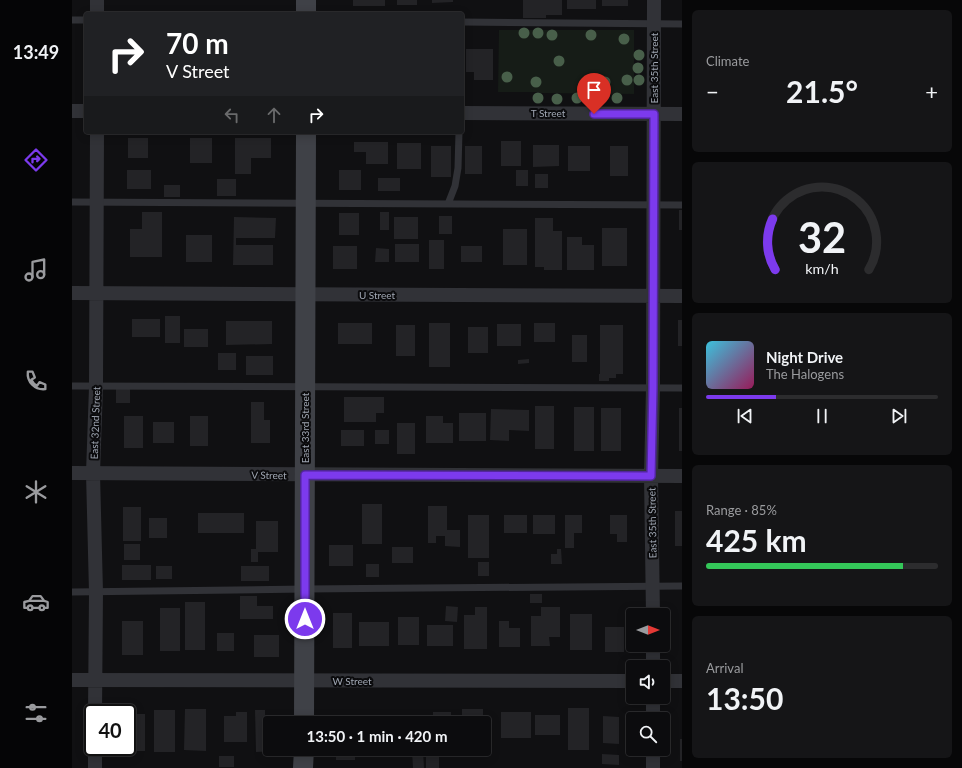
<!DOCTYPE html>
<meta charset="utf-8">
<style>
:root{--surface:#0c0c0e;--page:#151517;--text:#f1f3f6;--muted:#9a9b9e;--line:#2c2c2e;--accent:#7c3aed}
body{margin:0;font-family:Lato,sans-serif;background:var(--page);color:var(--text);height:100vh;display:flex;flex-direction:column;font-size:15px;white-space:nowrap}
*{box-sizing:border-box;margin:0}
p{font-size:13px;color:var(--muted)}
.icon{flex:none;width:22px;height:22px;fill:none;stroke:currentColor;stroke-width:2;stroke-linecap:round;stroke-linejoin:round}
.map{position:relative;flex:1;overflow:hidden}
.sheet{display:flex;flex-direction:column;gap:10px;padding:10px;background:#070708;width:280px}
.sheet>*{flex:none}
.hud{position:absolute;left:12px;top:12px;width:380px;height:122px;border-radius:4px;box-shadow:0 2px 10px #0003,0 0 0 1px var(--line);background:#202124;color:#fff;overflow:hidden}
.needle{width:26px;rotate:90deg}
.buttons{position:absolute;left:554px;top:608px;display:grid;gap:8px}
.buttons a{display:grid;place-items:center;width:44px;height:44px;border-radius:4px;background:var(--surface);box-shadow:0 2px 10px #0003,0 0 0 1px var(--line);font-size:20px}
.speed{position:absolute;left:12px;top:704px;display:flex;gap:8px;font-size:20px;font-weight:700;text-align:center}
.speed>*{display:grid;place-content:center;width:52px;height:52px;border-radius:50%;background:var(--surface);box-shadow:0 2px 10px #0003,0 0 0 1px var(--line);line-height:1}
.speed .limit{border:2px solid #111;border-radius:6px;background:#fff;color:#111}
.pin{position:absolute;display:grid;place-items:center;width:34px;height:34px;color:#fff;margin:-41px -17px;border-radius:50% 50% 50% 0;rotate:-45deg;box-shadow:0 0 4px #0007}
.pin .icon{rotate:45deg}
.me{position:absolute;width:44px;margin:-22px;rotate:0deg;stroke-linejoin:round;filter:drop-shadow(0 0 3px #0008)}
.turn{display:flex;align-items:center;gap:14px;height:84px;padding:0 16px;font-size:18px}
.turn .icon{width:52px;height:52px;stroke-width:2.5}
.turn b{display:block;font-size:28px;line-height:34px}
.lanes{display:flex;align-items:center;height:38px;padding:0 16px;background:#0003;justify-content:center;gap:20px;direction:ltr}
.lanes .off{opacity:.35}
.big{font-size:30px;font-weight:700;line-height:1.1}
.sheet .card{flex:1;display:flex;flex-direction:column;justify-content:center;gap:6px;min-width:0;padding:0 14px;border-radius:6px;background:var(--page)}
.sheet .dial{align-items:center;gap:0}
.dial svg{height:104px;overflow:visible;fill:none;stroke:var(--line);stroke-width:7;stroke-linecap:round;text-anchor:middle}
.dial text{fill:var(--text);stroke:none}
.song{display:flex;align-items:center;gap:12px}
.cover{width:48px;height:48px;border-radius:6px;background:linear-gradient(135deg,hsl(190 70% 55%),hsl(330 70% 35%))}
.played{height:4px;border-radius:2px;background:linear-gradient(90deg,var(--accent) 30%,var(--line) 30%)}
.keys{display:flex;justify-content:space-around;direction:ltr}
.heat{display:flex;justify-content:space-between;align-items:center;font-size:22px;direction:ltr}
.charge{height:6px;border-radius:3px;background:linear-gradient(90deg,#34c759 85%,var(--line) 0)}
.trip{position:absolute;left:191px;top:716px;width:228px;height:40px;border-radius:4px;background:var(--surface);box-shadow:0 2px 10px #0003,0 0 0 1px var(--line);font-weight:700;line-height:40px;text-align:center}
main{display:flex;flex:1;min-height:0}
.tab-bar{display:flex;flex-direction:column;width:72px;justify-content:space-around;align-items:center;background:#050506;color:var(--muted)}
.tab-bar .icon{width:28px;height:28px}
.tab-bar .on{color:var(--accent)}
.tab-bar b{font-size:18px;color:var(--text)}
.map>svg:first-child{display:block}
.green{fill:#161c17}
.building{fill:#232326}
.lines{fill:none;stroke-linecap:round;stroke-linejoin:round}
.lane{stroke:#313237;stroke-width:7}
.street{stroke:#313237;stroke-width:14}
.secondary{stroke:#3f4147;stroke-width:20}
.tree{fill:#485f4a}
.route-casing{stroke:#51269a;stroke-width:10}
.route{stroke:#7c3aed;stroke-width:7}
.labels{text-anchor:middle;stroke-width:4;stroke-linejoin:round;paint-order:stroke}
.street-label{font-size:10px;fill:#a0a7b3;stroke:#0b0b0d}
</style>
<main>
<nav class="tab-bar">
<b>13:49</b>
<svg class="icon on" aria-label="directions" viewBox="0 0 24 24"><path d="M12 3l9 9-9 9-9-9zM9 14v-3h6M13 9l2 2-2 2"/></svg>
<svg class="icon" aria-label="music" viewBox="0 0 24 24"><path d="M9 18V5l10-2v13"/><circle cx="6" cy="18" r="3"/><circle cx="16" cy="16" r="3"/></svg>
<svg class="icon" aria-label="phone" viewBox="0 0 24 24"><path d="M5 4h4l2 5-3 2q2 4 5 5l2-3 5 2v4C11 20 4 13 5 4z"/></svg>
<svg class="icon" aria-label="climate" viewBox="0 0 24 24"><path d="M12 3v18M4 7l16 10M4 17L20 7"/></svg>
<svg class="icon" aria-label="car" viewBox="0 0 24 24"><path d="M5 17H2v-5l4-1 3-4h7l3 4 3 1v5h-3M9 17h6M6 11h13"/><circle cx="7" cy="17" r="2"/><circle cx="17" cy="17" r="2"/></svg>
<svg class="icon" aria-label="filters" viewBox="0 0 24 24"><path d="M4 7h16M4 17h16"/><circle cx="9" cy="7" r="2"/><circle cx="15" cy="17" r="2"/></svg>
</nav>
<div class="map">
<svg width="610" height="768" viewBox="0 0 610 768">
<rect width="100%" height="100%" fill="#101012"/>
<path class="green" d="M427,30H562V94L468,93L467,92H426Z"/>
<path class="building" d="M281,0H313V6H281Z
M325,0H345V5H325Z
M360,0H381V2L360,3Z
M451,0H490V15H474V18H451Z
M495,0H524V9H495Z
M530,0H556V6H530Z
M394,49H421V80H402V72H394Z
M56,138H76V158H56Z
M118,138H140V163H118Z
M163,138H199V158H179V174H163Z
M429,141H449V166H429Z
M282,142H316V164H294V152H282Z
M325,143H349V169H325Z
M461,145H487V166L461,167Z
M359,146H379V177H359Z
M393,146H410V174H393Z
M496,146H518V171H496Z
M538,146H556V176H538Z
M55,170H79V189H55Z
M267,170H289V190H267Z
M444,170H456V186H444Z
M463,174H476V188H463Z
M306,178H328V191H306Z
M145,179H164V196H145Z
M92,185H108V197H92Z
M607,210H610V230H607Z
M70,212H90V257H58V229H70Z
M308,212H317V230H308Z
M267,213H287V235H267Z
M367,216H380V234H367Z
M162,217L204,218L203,238H164V245H201V265H161Z
M322,217H346V239H322Z
M463,218H481V231H490V270H472V267H463Z
M530,228H555V266H530Z
M431,229H455V265H431Z
M114,235H140V262H114Z
M495,237H510V245H522V270H495Z
M357,240H372V269H357Z
M323,244H347V262H323Z
M261,246H285V269H261Z
M389,246H410V262H389Z
M304,248L317,249V262H303Z
M93,316H108V343H93Z
M60,319H88V337H60Z
M606,320H610V346H606Z
M154,321H200V344L154,345Z
M266,323H300V344H266Z
M357,323H378V367H357Z
M462,323H483V342H462Z
M425,324H449V346H425Z
M324,325H343V356H324Z
M528,325H551V374H544V378H537V381H527V374H528Z
M396,327H416V353H396Z
M112,329H136V347H112Z
M500,335H515V362H500Z
M146,353H164V370H146Z
M174,356H201V375H174Z
M457,359V363L446,364V360Z
M44,389H58V403H44Z
M272,397H312V413H304V422H272Z
M179,402H192V420H198V443H179Z
M463,406H482V449H463Z
M502,407H522V451H502Z
M529,408H549V451H529Z
M607,408H610V451H607Z
M419,409L457,410V431L437,430V441L418,440Z
M387,413H414V441H387Z
M52,416H71V448H52Z
M118,416H136V446H118Z
M354,416H371V423H381V443H354Z
M81,422H102V443H81Z
M325,423H343V454H325Z
M269,430H292V446H269Z
M303,430H317V444H303Z
M290,504H310V544H290Z
M356,506H375V530H388V547L373,546V536H364V543H356Z
M51,507H69V541H51Z
M603,511H610V546H603Z
M126,513H172V533H126Z
M396,515H417V558H396Z
M432,515H455V533H432Z
M461,515H483V534H461Z
M493,515H510V533H502V548H493Z
M538,515H555V542H545V534H538Z
M77,518H95V538H77Z
M184,521H206V552H186V562H179V549H184Z
M52,544H68V560H52Z
M257,545H281V566H257Z
M320,547H341V563H320Z
M485,549H489L490,564H479V554H485Z
M406,562H417V576H406Z
M294,564H307V577H294Z
M50,565H79V580H50Z
M84,566H100V579H84Z
M169,566H197V581H169Z
M458,594H470V603H458Z
M168,596H185V606H201V619H168Z
M113,602H133V650H113Z
M374,606L386,607L385,622L373,621Z
M403,607H415V649H392V615H403Z
M469,607H488V637H477L478,646H459V616H469Z
M88,608H108V651H88Z
M261,613H280V648H261Z
M498,614H520V650H498Z
M326,617H347V645H326Z
M50,621H71V655H50Z
M427,621H437V628H448V647H427Z
M287,622H317V646H287Z
M355,625H381V646H355Z
M533,627H552V652H533Z
M145,633H162V651H145Z
M182,635H207V657H182Z
M496,708H517V750H496Z
M113,709H134V751L112,750Z
M390,709H411V723H390Z
M82,710H103V752H82Z
M183,710H193V725H198V749H205V751L184,752Z
M164,712H175V742H152V716H164Z
M361,712H379V723H361Z
M429,712H459V738H429Z
M55,714H73V751H53V747H55Z
M463,715H488V735H463Z
M264,716H283V723H264Z
M531,716L547,717V744L531,743Z
M325,718H344V723H325Z
M297,720H312V723H297Z
M608,739H610V761H608Z
M264,749H283V760H264Z
M390,749H411V753H390Z
M351,750L352,768H341L340,751Z
M354,752H367V768H354Z
M530,754L547,755V765L530,764Z
M147,756H162V767H147Z"/>
<g class="lines">
<path class="lane" d="M0,20H14
M390,22L610,24
M0,202L610,205
M376,204L383,186L386,168L387,132
M0,386L610,388
M0,592L233,589L610,586"/>
<path class="street" d="M25,14V0
M0,111H14
M390,113L610,114
M0,293L610,296
M0,473L610,476
M581,615L579,476L581,388L582,0
M581,645V667
M0,680L561,681
M591,681H610
M23,713L24,592L21,473L24,387L25,132
M581,719V697
M23,768V747
M581,768V749"/>
<path class="secondary" d="M234,14V0
M232,723L234,132
M231,768L232,749"/>
</g>
<g class="tree">
<circle cx="452" cy="33" r="5.5"/>
<circle cx="466" cy="33" r="5.5"/>
<circle cx="480" cy="35" r="5.5"/>
<circle cx="519" cy="35" r="5.5"/>
<circle cx="552" cy="39" r="5.5"/>
<circle cx="567" cy="55" r="5.5"/>
<circle cx="487" cy="61" r="5.5"/>
<circle cx="566" cy="68" r="5.5"/>
<circle cx="435" cy="77" r="5.5"/>
<circle cx="555" cy="80" r="5.5"/>
<circle cx="567" cy="80" r="5.5"/>
<circle cx="464" cy="82" r="5.5"/>
<circle cx="533" cy="82" r="5.5"/>
<circle cx="466" cy="98" r="5.5"/>
<circle cx="505" cy="98" r="5.5"/>
<circle cx="525" cy="98" r="5.5"/>
<circle cx="545" cy="98" r="5.5"/>
<circle cx="485" cy="99" r="5.5"/>
</g>
<g class="lines">
<defs>
<path id="route" d="M233,619V475L579,476L581,388L582,114H522"/>
</defs>
<use href="#route" class="route-casing"/>
<use href="#route" class="route"/>
</g>
<g class="labels">
<g class="street-label">
<text transform="translate(582 68) rotate(-90)" y="4">East 35th Street</text>
<text x="476" y="117">T Street</text>
<text x="305" y="299">U Street</text>
<text transform="translate(23 423) rotate(-88)" y="4">East 32nd Street</text>
<text transform="translate(233 428) rotate(-90)" y="4">East 33rd Street</text>
<text transform="translate(197 475) rotate(1)" y="4">V Street</text>
<text transform="translate(580 523) rotate(-91)" y="4">East 35th Street</text>
<text x="280" y="685">W Street</text>
</g>
</g>
</svg>
<div class="buttons">
<a><svg class="needle" viewBox="-14 -14 28 28"><path d="M0-13l5 13h-10z" fill="#e53935"/><path d="M0 13l5-13h-10z" fill="#9a9b9e"/></svg></a>
<a><svg class="icon" aria-label="sound" viewBox="0 0 24 24"><path d="M4 9h4l5-4v14l-5-4H4zM17 9q2 3 0 6"/></svg></a>
<a><svg class="icon" aria-label="search" viewBox="0 0 24 24"><circle cx="10" cy="10" r="6"/><path d="M15 15l6 6"/></svg></a>
</div>
<div class="speed"><div class="limit">40</div></div>
<div class="pin" style="left:522px;top:114px;background:#d93025"><svg class="icon" aria-label="arrive" viewBox="0 0 24 24"><path d="M6 21V4h12l-3 4 3 4H6"/></svg></div>
<svg class="me" style="left:233px;top:619px" viewBox="-20 -20 40 40"><circle r="17" fill="#7c3aed" stroke="#fff" stroke-width="3"/><path d="M0-11L8 9 0 5-8 9z" fill="#fff"/></svg>
<div class="trip">13:50 · 1 min · 420 m</div>
<div class="hud">
<div class="turn"><svg class="icon" aria-label="right" viewBox="0 0 24 24"><path d="M7 20v-9h11M14 6l5 5-5 5"/></svg><div><b>70 m</b>V Street</div></div>
<div class="lanes"><svg class="icon off" aria-label="left" viewBox="0 0 24 24"><path d="M17 20v-9H6M10 6l-5 5 5 5"/></svg><svg class="icon off" aria-label="ahead" viewBox="0 0 24 24"><path d="M12 20V5M6 11l6-6 6 6"/></svg><svg class="icon" aria-label="right" viewBox="0 0 24 24"><path d="M7 20v-9h11M14 6l5 5-5 5"/></svg></div>
</div>
</div>
<section class="sheet">
<div class="card"><p>Climate</p>
<div class="heat"><a>−</a><b class="big">21.5°</b><a>+</a></div>
</div>
<div class="card dial"><svg viewBox="0 0 100 80">
<path d="M14 69A42 42 0 1 1 86 69"/>
<path d="M14 69A42 42 0 0 1 12 30" stroke="#7c3aed"/>
<text x="50" y="56" font-size="32" font-weight="700">32</text>
<text x="50" y="72" font-size="11">km/h</text>
</svg></div>
<div class="card">
<div class="song"><i class="cover"></i><div><b>Night Drive</b><p>The Halogens</p></div></div>
<div class="played"></div>
<div class="keys"><svg class="icon" aria-label="previous" viewBox="0 0 24 24"><path d="M18 5L8 12l10 7zM5 5v14"/></svg><svg class="icon" aria-label="pause" viewBox="0 0 24 24"><path d="M8 5v14M16 5v14"/></svg><svg class="icon" aria-label="next" viewBox="0 0 24 24"><path d="M6 5l10 7-10 7zM19 5v14"/></svg></div>
</div>
<div class="card"><p>Range · 85%</p><b class="big">425 km</b><div class="charge"></div></div>
<div class="card"><p>Arrival</p><b class="big">13:50</b></div>
</section>
</main>
